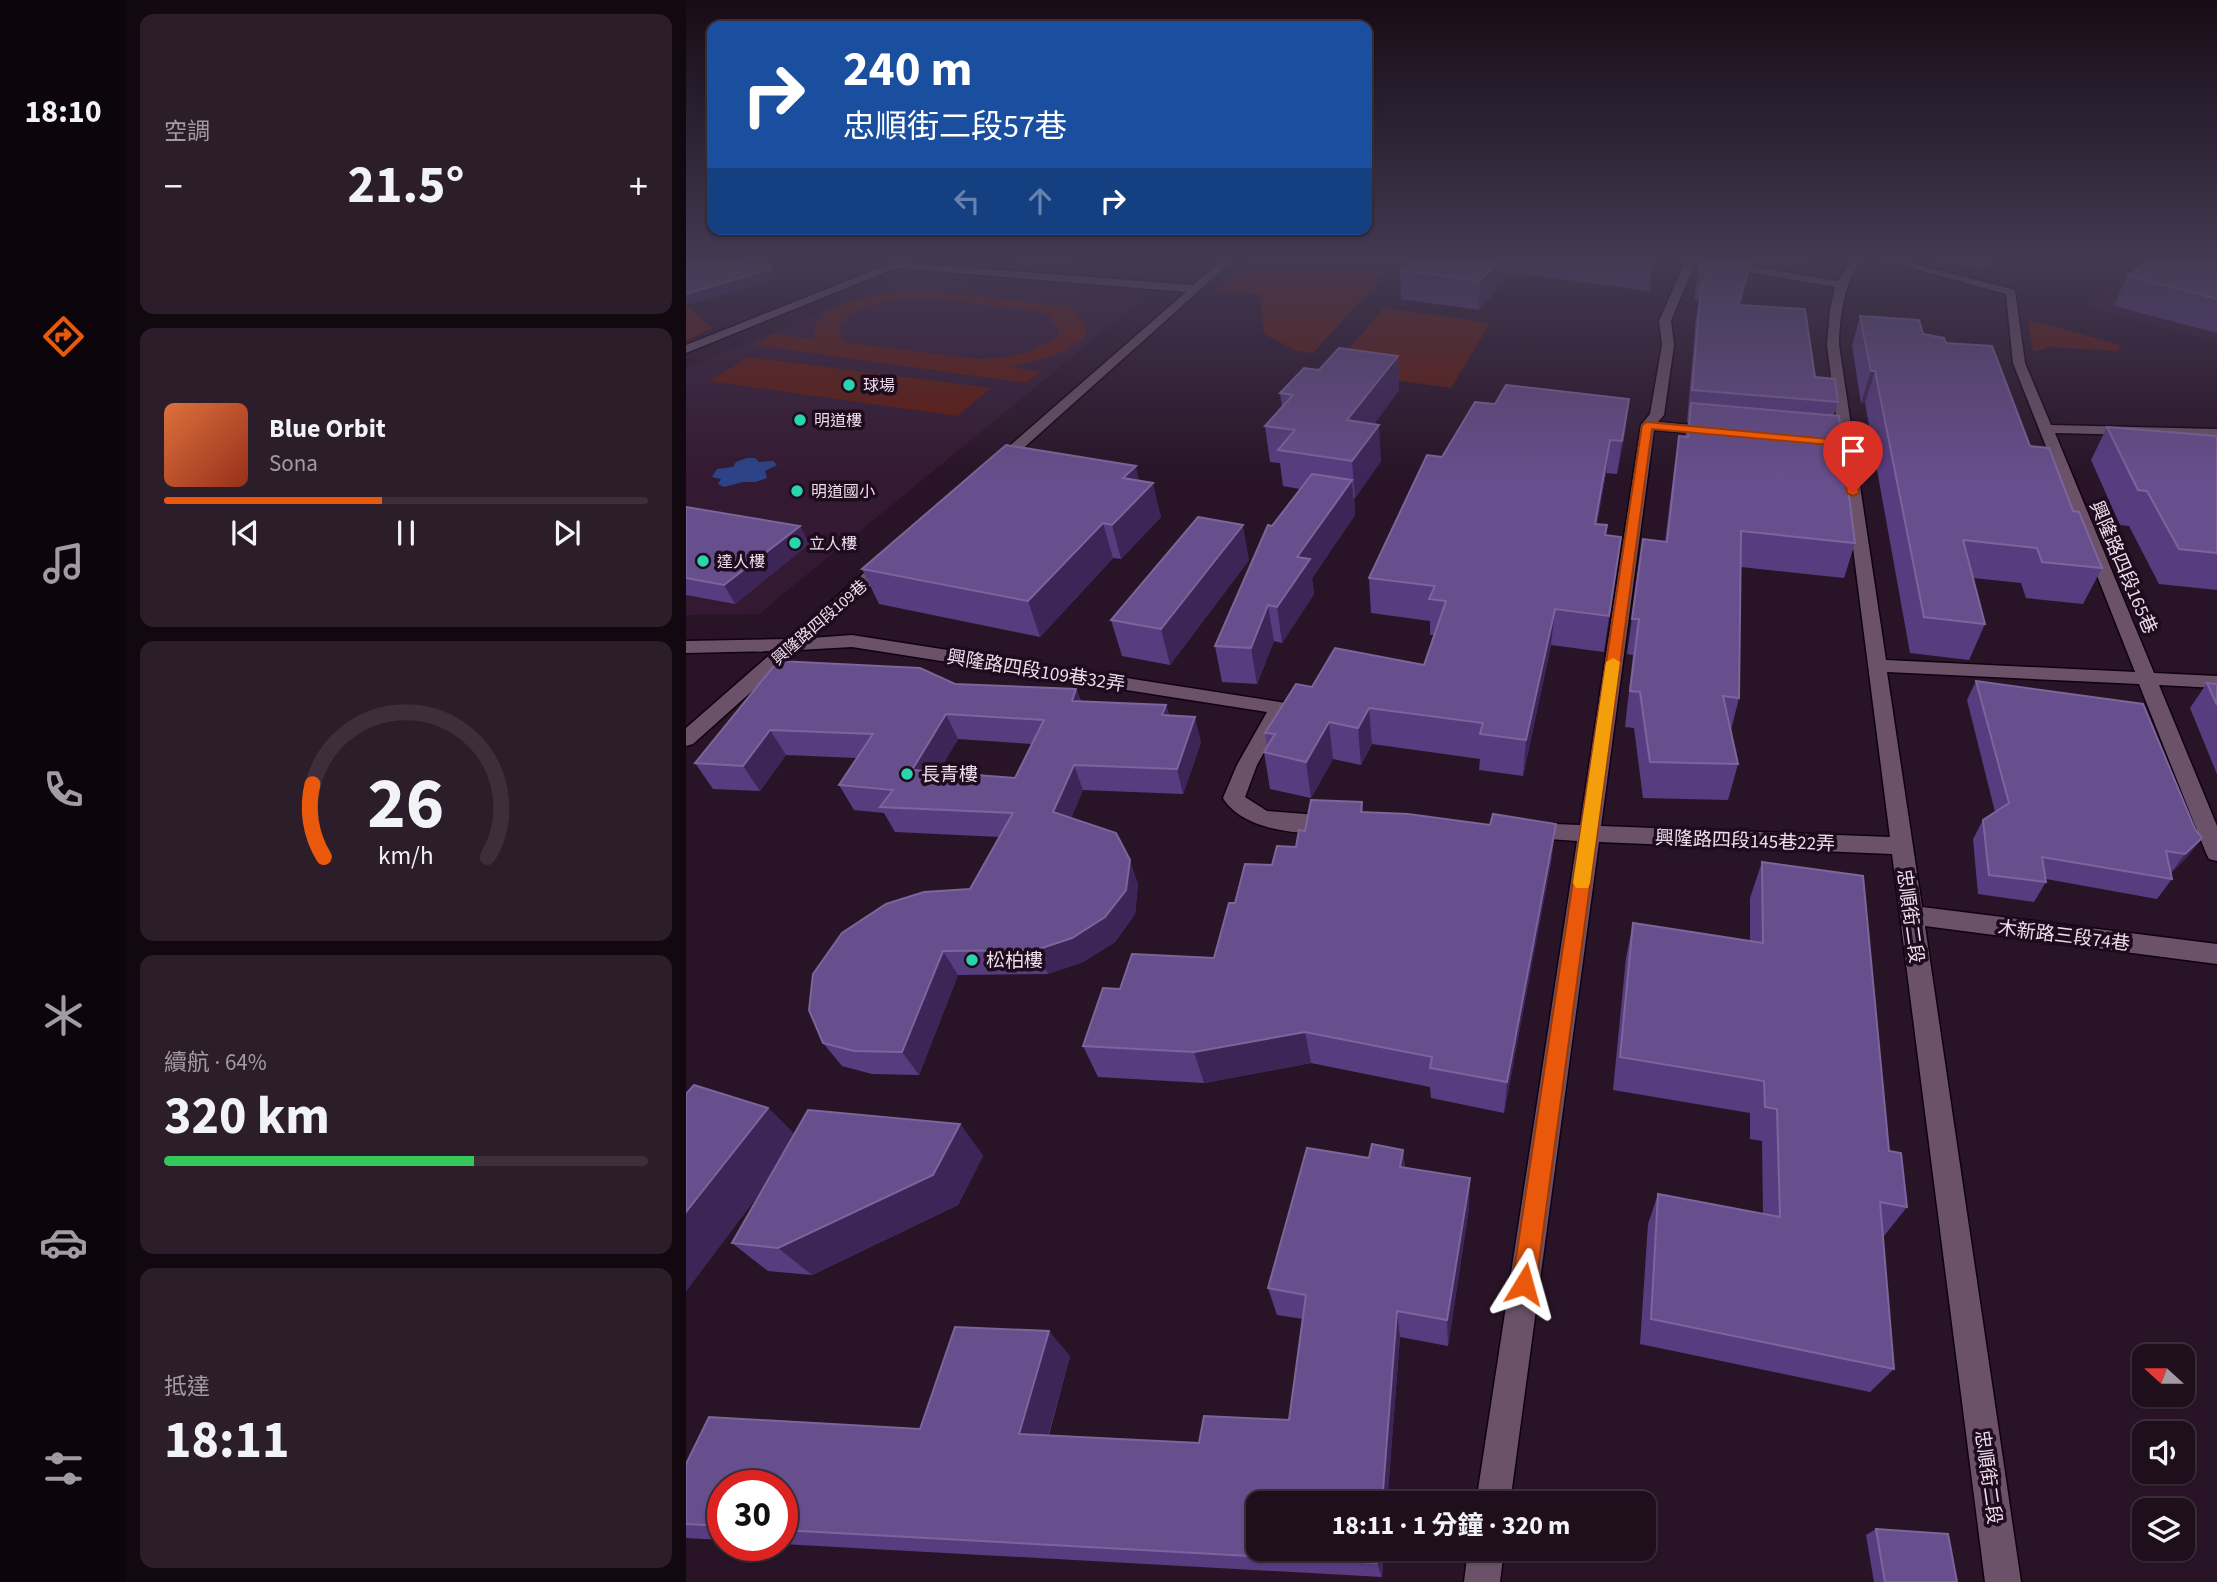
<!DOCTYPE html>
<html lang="zh-TW">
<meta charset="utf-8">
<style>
:root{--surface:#1f0f1d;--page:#2c1d2a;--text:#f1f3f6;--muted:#a19ca4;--line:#3c2f3b;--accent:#ea580c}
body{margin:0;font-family:"Source Sans 3","Noto Sans TC",sans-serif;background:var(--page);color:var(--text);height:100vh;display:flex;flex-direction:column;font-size:26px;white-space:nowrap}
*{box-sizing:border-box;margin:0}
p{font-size:23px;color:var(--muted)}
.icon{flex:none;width:38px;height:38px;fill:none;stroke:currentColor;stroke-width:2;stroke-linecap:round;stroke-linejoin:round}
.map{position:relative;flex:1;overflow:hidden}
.sheet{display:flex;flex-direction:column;gap:14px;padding:14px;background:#110810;width:560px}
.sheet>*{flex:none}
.top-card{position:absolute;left:21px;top:21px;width:665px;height:214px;border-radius:14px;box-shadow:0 2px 5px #0004,0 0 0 2px var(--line);background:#1a4fa0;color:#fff;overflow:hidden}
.needle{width:46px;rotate:291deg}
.controls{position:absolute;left:1446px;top:1344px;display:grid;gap:14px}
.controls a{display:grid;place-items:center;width:63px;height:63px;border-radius:14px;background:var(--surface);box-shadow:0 2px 5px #0004,0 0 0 2px var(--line);font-size:35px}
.speed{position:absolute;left:21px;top:1470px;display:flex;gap:14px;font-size:35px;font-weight:700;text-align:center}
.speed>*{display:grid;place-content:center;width:91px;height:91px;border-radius:50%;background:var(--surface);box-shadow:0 2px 5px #0004,0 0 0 2px var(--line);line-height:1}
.speed .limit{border:10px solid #d22;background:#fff;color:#111}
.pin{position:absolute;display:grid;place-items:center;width:60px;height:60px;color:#fff;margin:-72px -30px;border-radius:50% 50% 50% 0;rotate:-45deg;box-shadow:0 0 7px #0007}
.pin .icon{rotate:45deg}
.me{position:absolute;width:77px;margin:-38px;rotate:8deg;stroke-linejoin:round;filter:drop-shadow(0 0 5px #0008)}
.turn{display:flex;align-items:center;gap:24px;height:147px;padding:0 21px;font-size:32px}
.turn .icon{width:91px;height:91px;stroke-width:2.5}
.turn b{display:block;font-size:49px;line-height:60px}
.lanes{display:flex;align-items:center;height:66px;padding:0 21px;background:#0003;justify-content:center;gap:35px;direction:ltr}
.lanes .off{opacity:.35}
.big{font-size:52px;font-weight:700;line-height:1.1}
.sheet .widget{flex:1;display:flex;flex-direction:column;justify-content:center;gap:10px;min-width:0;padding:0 24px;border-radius:14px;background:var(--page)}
.sheet .dial{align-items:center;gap:0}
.dial svg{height:182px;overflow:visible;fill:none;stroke:var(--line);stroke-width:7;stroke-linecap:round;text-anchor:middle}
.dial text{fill:var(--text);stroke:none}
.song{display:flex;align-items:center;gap:21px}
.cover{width:84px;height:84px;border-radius:10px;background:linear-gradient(135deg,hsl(20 70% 55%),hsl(10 70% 35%))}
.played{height:7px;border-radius:4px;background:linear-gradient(90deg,var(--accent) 45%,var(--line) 45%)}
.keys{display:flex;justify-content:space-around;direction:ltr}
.heat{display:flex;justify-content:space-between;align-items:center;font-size:38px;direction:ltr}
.charge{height:10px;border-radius:5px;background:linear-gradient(90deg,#34c759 64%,var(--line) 0)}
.trip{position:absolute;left:560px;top:1491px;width:410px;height:70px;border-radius:14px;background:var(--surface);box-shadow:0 2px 5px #0004,0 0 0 2px var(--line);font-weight:700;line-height:70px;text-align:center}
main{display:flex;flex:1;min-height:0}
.tabs{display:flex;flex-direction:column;width:126px;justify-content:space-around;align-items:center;background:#0c060c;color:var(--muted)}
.tabs .icon{width:49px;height:49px}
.tabs .selected{color:var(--accent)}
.tabs b{font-size:32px;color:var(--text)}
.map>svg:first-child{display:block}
.built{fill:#341932}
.green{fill:#63190a;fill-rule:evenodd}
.water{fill:#2b4387}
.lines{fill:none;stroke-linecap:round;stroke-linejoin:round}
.minor-casing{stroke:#110110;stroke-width:3}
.minor{fill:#6b5268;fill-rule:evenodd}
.wall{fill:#573d80;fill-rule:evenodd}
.shaded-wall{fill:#3e2558}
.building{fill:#674e8c;stroke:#7c659a;stroke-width:2;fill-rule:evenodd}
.route{fill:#ea580c;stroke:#983908;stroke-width:2}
.slow{fill:#f59e0b}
.poi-dot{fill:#29d5ac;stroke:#1f0b1e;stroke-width:2.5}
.labels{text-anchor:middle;stroke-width:7;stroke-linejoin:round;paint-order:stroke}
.far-poi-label{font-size:16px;fill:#eddeeb;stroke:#1f0b1e;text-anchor:start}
.far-street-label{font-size:16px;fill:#eddeeb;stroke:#1f0b1e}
.street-label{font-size:19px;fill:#eddeeb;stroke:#1f0b1e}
.poi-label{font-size:19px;fill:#eddeeb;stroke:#1f0b1e;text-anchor:start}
</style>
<main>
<nav class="tabs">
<b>18:10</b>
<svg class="icon selected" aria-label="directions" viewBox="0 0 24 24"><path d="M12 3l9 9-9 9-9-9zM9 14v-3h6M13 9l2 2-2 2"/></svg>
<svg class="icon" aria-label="music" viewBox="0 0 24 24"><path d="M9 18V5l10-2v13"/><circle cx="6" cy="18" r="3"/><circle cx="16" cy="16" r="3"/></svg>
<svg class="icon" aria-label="phone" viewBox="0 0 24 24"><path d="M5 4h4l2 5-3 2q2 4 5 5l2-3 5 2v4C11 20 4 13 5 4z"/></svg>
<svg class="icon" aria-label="climate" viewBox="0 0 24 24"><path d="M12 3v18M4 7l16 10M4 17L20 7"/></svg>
<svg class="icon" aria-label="car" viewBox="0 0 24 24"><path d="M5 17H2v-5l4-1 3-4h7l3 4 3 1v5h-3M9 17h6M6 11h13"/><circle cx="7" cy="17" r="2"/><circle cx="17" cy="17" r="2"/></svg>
<svg class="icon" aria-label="filters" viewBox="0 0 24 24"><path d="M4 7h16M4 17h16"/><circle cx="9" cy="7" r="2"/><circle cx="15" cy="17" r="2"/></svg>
</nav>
<section class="sheet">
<div class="widget"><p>空調</p>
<div class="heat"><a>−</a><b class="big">21.5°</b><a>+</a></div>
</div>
<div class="widget">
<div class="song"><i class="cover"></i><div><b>Blue Orbit</b><p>Sona</p></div></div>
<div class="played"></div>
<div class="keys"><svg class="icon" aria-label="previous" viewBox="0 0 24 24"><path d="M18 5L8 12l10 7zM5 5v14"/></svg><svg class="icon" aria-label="pause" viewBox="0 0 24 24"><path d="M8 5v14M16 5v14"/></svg><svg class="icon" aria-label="next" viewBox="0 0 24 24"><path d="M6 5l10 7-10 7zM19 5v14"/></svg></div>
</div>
<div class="widget dial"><svg viewBox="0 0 100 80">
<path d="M14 69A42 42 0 1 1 86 69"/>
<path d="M14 69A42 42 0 0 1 9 37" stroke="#ea580c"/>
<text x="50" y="56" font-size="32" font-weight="700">26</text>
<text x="50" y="72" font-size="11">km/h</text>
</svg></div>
<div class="widget"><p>續航 · 64%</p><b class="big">320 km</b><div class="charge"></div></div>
<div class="widget"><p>抵達</p><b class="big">18:11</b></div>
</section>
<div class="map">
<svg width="1531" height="1582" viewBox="0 0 1531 1582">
<rect width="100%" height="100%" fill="#291427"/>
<path class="built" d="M1469,262L1531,276V342L1402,307L1455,264Z
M218,278L458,298L73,614L0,615V368Z"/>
<path class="green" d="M570,255L606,259L656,255H716L627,353L611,351L578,334L574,294L531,290Z
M1011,255H1132L1101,270Z
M234,289L383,307L397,321L401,333C387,354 349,360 326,367L354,372L339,383L68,345L87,334L127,339C128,334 128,327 131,323C146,298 207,292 234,289ZM238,298L351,311L362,315L374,332C353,355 318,359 289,359L158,342L153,336L155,322C178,302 209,301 238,298Z
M4,308L26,328L0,341V309Z
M697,308L804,323L765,388L645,371Z
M1342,320L1435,345L1432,351L1364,347L1347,352Z
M63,357L305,388L271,416L22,381Z"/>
<path class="water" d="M61,458H69L73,462L87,461L91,465L79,471L81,478L70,482H57L38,487L32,484L35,479L26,477L31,469L47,467L50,462Z"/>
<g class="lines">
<defs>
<path id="minor" d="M22,255H40L0,266V260Z
M542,255H553L314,469H304L302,466L304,463L500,292L210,268L0,353V345L224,256L229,259L224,263L507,285Z
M974,255L1006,256L1152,281L1168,255H1194L1329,290L1339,363L1365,425L1531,429V437L1369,433L1468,673L1531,676V688L1473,685L1531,826V861L1523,859L1520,853L1453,684L1201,672L1236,907L1531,944V964L1239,926L1335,1582H1299L1206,854L913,842L824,1503H790L891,841L835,837L832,831L835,825L843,823L894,825L955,425L964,414L976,345L973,321L999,262ZM1178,255L1320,294L1327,363L1449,672L1200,660L1153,345C1154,312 1158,283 1178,255ZM1009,263L1149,287L1144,309L1141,345L1204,837L915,826L968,430L1029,435L1036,431L1029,427L972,422L978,415L988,345L985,321Z
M201,557L209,562L207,566L126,638L166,635L600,703L603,708L571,765L559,797L581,811L658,817L661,823L658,829C624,839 556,831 537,798L551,765L581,712L166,647L112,650L7,744L0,746V728L88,651L0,653V641L102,639L195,558Z
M782,1549H818L814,1582H778Z"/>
</defs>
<use href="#minor" class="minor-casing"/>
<use href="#minor" class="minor"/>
</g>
<path class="wall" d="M305,255H392L376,265Z
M730,255H969L963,291L826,273L793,310L715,299L714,270Z
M1014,255H1067L1063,275L1055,305L1129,377L1152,402L1148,415L1169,543L1158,578L1055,567L1053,698L1045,730L1052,764L1042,800L957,798L948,728L939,727L947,655L941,654L957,539L979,542L988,470L993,436L999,437L1002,422H1001L1010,317L1013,301L1008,300Z
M1237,255H1314L1296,270L1236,256Z
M1531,255V333L1428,306L1441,276Z
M1174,316L1237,334L1260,343L1344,446L1387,511L1416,568L1397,604L1340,598L1335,583L1287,578L1299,624L1283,660L1224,653L1179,403H1175L1166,346Z
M712,356L713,390L688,424L695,461L669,498H668L669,515L626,578L628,594L596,643L588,641L571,684L536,682L529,646L586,526L614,489L597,486L594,463L584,462L579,426L596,407L594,393L633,370Z
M943,399L939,432L931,474L920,473L911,524L921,525L920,535L930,572L918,652L865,645L837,776L793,770L794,759L686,744L675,765L647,759L625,798L584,789L578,752L581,746L579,733L626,687L738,665L748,635H744V621L685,613L683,578L756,457L809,404Z
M1421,427L1531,436V590L1473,584L1443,526L1434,525L1405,460Z
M453,480L475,517L435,559L427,558L354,637L193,604L176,569Z
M0,507L114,526L123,544L49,604L0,595Z
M563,560L484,665L436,656L425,620Z
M92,661L269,684L390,689L395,701L480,705L483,715L515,742L497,794L397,790L385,818L452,884L449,914L429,942L397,962L362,974L272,975L233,1075L186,1074L156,1066L137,1043L284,889L314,837L209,832L198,813L168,810L153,785L171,758L100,755L74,791L27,789L9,763ZM272,739L346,744L329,778L252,772Z
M1290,681L1509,829L1516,838L1501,857L1485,873L1486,879L1471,899L1360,879V882L1348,902L1292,894L1287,839L1297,820L1309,812L1281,700Z
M1521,683L1531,684V774L1504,708Z
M676,802L677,812L866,857L818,1113L745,1098L744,1087L625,1063L518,1083L412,1077L397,1046L434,989L528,958L549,903L586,865L610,847L619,831Z
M1076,862L1203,1151L1221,1207L1198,1236H1197L1208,1369L1184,1392L954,1344L962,1224L972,1194L1077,1214L1076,1141L1064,1139V1113L927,1090L940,958L947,923L1064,941V898Z
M0,1094L82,1108L108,1134L274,1124L297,1156L272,1205L126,1275L82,1271L46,1243L78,1187L0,1291Z
M717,1150L719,1168L783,1208L762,1346L714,1337L701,1503H572L698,1549L696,1577L96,1544V1486H37V1540L0,1538V1464L234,1429L384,1356L363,1435L513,1443L603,1420L617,1319L591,1315L582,1288L683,1158Z
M1190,1529L1271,1582H1188L1180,1535Z"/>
<path class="shaded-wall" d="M374,255H392L376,265Z
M818,255H826V273L793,310L794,281Z
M968,255H969L963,291L967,262Z
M1067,255L1063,275L1047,335L1052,305Z
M1301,255H1314L1296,270Z
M85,265L89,275L90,279L1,305L0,304V294Z
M712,356L713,390L664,456L661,420Z
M1185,371H1189L1179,403H1175Z
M943,399L939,432L931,474L936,441Z
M693,425L695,461L669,498L666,461Z
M924,440L920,473L905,559L909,524Z
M450,466L456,494L467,483L475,517L435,559L426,525L437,478Z
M666,480L669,515L626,578L628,594L596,643L591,607L611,557Z
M417,523L427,558L354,637L342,601Z
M557,525L563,560L484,665L475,629Z
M114,526L123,544L49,604L38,585Z
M935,537L930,572L918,652L923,616Z
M582,605L588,641L571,684L565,648Z
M869,609L865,645L837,776L840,740Z
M390,689L399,714L386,701Z
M480,705L486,730L476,715Z
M683,708L686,744L675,765L672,728Z
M260,714L272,739L239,795L226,770Z
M509,717L515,742L497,794L491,769Z
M643,722L647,759L625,798L620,762Z
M84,730L100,755L74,791L57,766Z
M388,765L397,790L377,837L367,812Z
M870,824L866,857L818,1113L821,1082Z
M1516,838L1501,857L1484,874L1499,854Z
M444,860L452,884L449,914L429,942L397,962L362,974L350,950Z
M257,951L272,975L233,1075L216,1052Z
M619,1032L625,1063L518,1083L508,1052Z
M82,1108L114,1140L0,1291V1212Z
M274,1124L297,1156L272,1205L126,1275L92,1248Z
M717,1150L720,1180L714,1167Z
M784,1178L783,1208L762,1346L761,1320Z
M711,1311L714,1337L701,1503H696Z
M363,1331L384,1356L357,1454L333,1434Z
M692,1549H698L696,1577L691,1563Z"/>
<path class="building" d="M730,255H818L794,281L714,270Z
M908,255H968L967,262Z
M1015,255H1067L1052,305L1119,309L1129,377L1149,379L1152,402L1006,390L1015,287L1021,272L1013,271Z
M1472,255H1522L1531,257V299L1441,276Z
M18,258L22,261L85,265V269L0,294V262Z
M1174,316L1233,320L1237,334L1258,338L1260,343L1306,346L1344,446L1363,448L1387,511L1393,512L1416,568L1356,562L1351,548L1277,540L1299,624L1238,617L1189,371H1185Z
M653,348L712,356L661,420L693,425L666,461L592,450L609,430L579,426L607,395L594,393L618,368L633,370Z
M820,385L943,399L936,441L924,440L909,524L921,525L919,535L935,537L923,616L869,609L840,740L794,734L797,723L683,708L672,728L643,722L620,762L578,752L589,734L579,733L610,684L626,687L649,648L738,665L760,601L743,599L749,586L683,578L741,455L756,457L789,402L809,404Z
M1005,403L1153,416L1169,543L1055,531L1053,698L1037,696L1052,764L964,762L954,692L944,691L953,619H946L957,539L981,542L993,436L1002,437Z
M1421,427L1531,436V553L1493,549L1461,491L1452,490Z
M320,445L450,466L437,478L467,483L426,525L417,523L342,601L176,569Z
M626,474L666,480L611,557L624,559L591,607L582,605L565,648L529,646L582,525L586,526Z
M0,507L114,526L38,585L0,578Z
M512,517L557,525L475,629L425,620Z
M92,661L234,668L269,684L390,689L386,701L480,705L476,715L509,717L491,769L388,765L367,812L430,833L444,860L440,890L419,917L386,938L350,950L257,951L216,1052L168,1051L137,1043L123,1010L127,974L156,933L200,904L238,892L284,889L327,813L194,807L207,790L153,785L187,734L84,730L57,766L9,763ZM260,714L358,720L329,778L226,770Z
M1290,681L1457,704L1509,829L1516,838L1499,854L1480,851L1486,879L1356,857L1360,882L1303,875L1297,820L1323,803Z
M1521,683L1531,684V705Z
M625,800L676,802L675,812L722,814L804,825L807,814L870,824L821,1082L744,1068L746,1057L619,1032L508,1052L397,1046L417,988L434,989L446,954L528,958L543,903H549L559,864L586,865L591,846L610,847L613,830L619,831Z
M1076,862L1177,876L1203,1151L1215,1153L1221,1207L1194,1202L1208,1369L965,1319L972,1194L1094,1217L1091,1109L1079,1107L1078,1081L934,1057L947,923L1077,943Z
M8,1085L82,1108L0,1212V1094Z
M122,1110L274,1124L247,1175L92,1248L46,1243Z
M686,1144L717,1150L714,1167L784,1178L761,1320L711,1311L696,1503H572V1549H692L691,1563L96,1530V1486H37V1526L0,1524V1464L23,1417L234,1429L269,1327L363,1331L333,1434L513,1443L518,1416L603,1420L620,1295L582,1288L621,1148L683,1158Z
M1190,1529L1262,1534L1271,1582H1199Z"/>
<linearGradient id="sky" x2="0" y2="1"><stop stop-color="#170b15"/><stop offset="0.54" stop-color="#433a52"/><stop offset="1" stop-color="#433a52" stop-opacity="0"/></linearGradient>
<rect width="1531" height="476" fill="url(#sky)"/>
<path class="route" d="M961,422L1164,441L1173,493L1167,496L1161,493L1155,446L966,429L850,1284L846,1292L838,1295L830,1292L826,1284L956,425Z"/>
<path class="slow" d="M927,658L934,662L904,883L902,888H890L887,883L920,662Z"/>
<g class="poi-dot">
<circle cx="163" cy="385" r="7"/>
<circle cx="114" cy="420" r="7"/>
<circle cx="111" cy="491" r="7"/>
<circle cx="109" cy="543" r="7"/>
<circle cx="17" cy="561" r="7"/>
<circle cx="221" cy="774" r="7"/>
<circle cx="286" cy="960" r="7"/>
</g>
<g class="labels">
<g class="far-poi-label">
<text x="177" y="391">球場</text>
<text x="128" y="426">明道樓</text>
<text x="125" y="497">明道國小</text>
<text x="123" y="549">立人樓</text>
<text x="31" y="567">達人樓</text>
</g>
<g class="far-street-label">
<text transform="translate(133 622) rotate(-41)" y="6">興隆路四段109巷</text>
</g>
<g class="street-label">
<text transform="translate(1438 567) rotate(67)" y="7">興隆路四段165巷</text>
<text transform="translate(350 670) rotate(9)" y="7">興隆路四段109巷32弄</text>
<text transform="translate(1059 840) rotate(2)" y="7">興隆路四段145巷22弄</text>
<text transform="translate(1225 916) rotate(82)" y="7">忠順街二段</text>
<text transform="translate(1378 935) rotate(7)" y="7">木新路三段74巷</text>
<text transform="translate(1303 1477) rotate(82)" y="7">忠順街二段</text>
</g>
<g class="poi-label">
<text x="235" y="781">長青樓</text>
<text x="300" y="967">松柏樓</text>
</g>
</g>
</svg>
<div class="controls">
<a><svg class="needle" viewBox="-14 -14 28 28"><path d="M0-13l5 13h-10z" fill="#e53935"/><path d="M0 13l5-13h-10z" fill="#a19ca4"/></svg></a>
<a><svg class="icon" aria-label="sound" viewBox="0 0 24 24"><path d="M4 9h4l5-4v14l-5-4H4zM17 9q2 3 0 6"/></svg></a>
<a><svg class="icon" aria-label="layers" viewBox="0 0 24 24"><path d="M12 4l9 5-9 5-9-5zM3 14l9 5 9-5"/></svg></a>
</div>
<div class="speed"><div class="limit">30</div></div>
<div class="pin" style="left:1167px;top:493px;background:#d93025"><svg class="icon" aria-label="arrive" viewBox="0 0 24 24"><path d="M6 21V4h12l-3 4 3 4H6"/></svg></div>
<svg class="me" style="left:838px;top:1284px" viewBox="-20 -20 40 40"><path d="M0-17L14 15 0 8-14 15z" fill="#ea580c" stroke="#fff" stroke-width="4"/></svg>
<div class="trip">18:11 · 1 分鐘 · 320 m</div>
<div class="top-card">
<div class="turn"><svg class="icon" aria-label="right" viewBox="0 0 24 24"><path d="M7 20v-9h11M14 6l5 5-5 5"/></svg><div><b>240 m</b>忠順街二段57巷</div></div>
<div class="lanes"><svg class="icon off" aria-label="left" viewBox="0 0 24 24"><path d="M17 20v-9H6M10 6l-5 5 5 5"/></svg><svg class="icon off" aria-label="ahead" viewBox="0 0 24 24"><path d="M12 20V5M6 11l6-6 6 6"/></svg><svg class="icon" aria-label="right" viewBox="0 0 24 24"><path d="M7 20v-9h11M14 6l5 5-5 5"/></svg></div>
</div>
</div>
</main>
